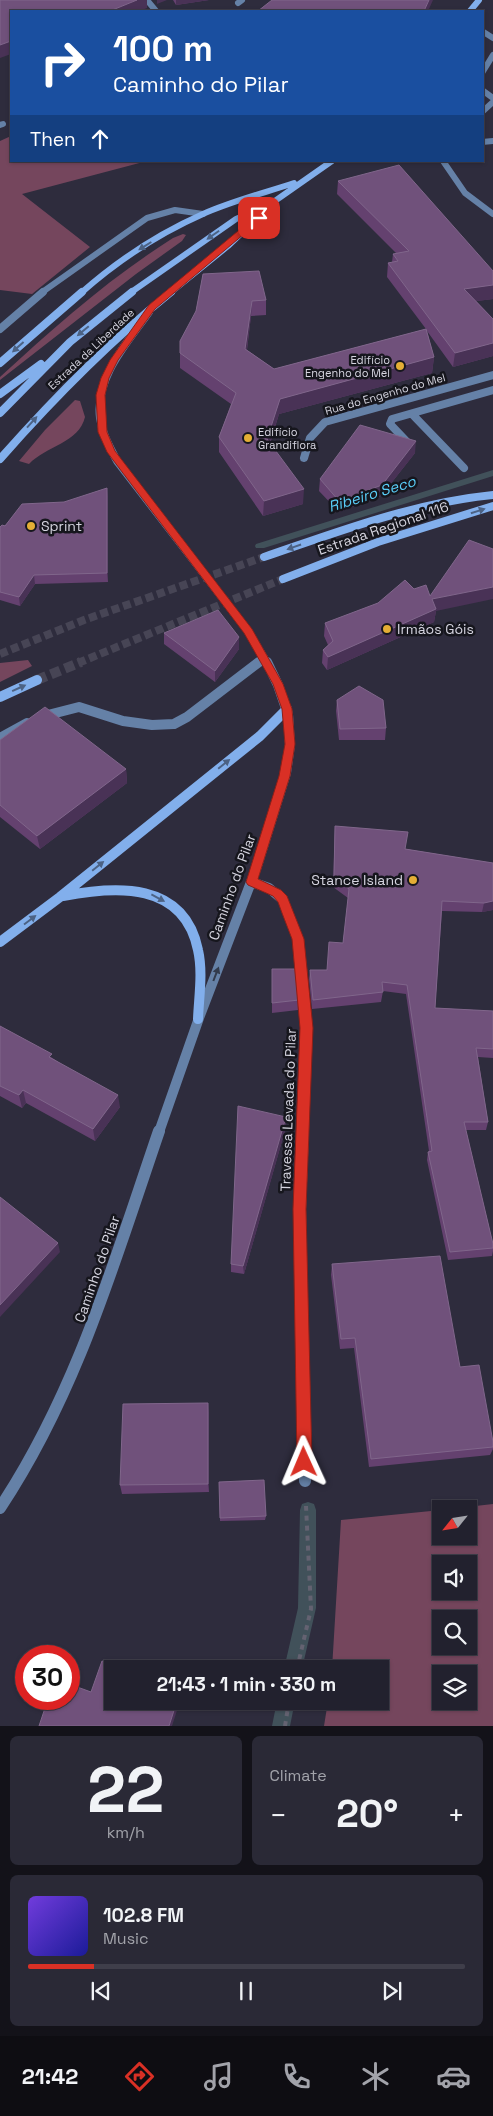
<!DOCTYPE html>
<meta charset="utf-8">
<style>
:root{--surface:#22212e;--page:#2a2936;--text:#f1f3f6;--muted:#a2a3aa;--line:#3f3e4a;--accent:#d93025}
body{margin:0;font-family:"Space Grotesk",sans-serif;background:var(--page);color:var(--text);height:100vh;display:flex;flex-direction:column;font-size:19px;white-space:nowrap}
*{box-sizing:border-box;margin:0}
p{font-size:16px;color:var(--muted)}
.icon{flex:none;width:28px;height:28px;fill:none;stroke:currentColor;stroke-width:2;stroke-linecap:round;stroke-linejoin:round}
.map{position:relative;height:1726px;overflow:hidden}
.panel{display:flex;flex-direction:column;gap:10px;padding:10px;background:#131219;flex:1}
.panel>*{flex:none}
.hud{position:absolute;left:10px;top:10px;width:474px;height:152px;border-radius:0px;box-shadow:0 1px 4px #0004,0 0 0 1px var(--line);background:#1a4fa0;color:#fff;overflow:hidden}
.needle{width:32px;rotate:240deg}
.controls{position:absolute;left:432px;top:1500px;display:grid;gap:10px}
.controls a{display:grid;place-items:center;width:45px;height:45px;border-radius:0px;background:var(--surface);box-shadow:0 1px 4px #0004,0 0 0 1px var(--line);font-size:25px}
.speed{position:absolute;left:15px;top:1645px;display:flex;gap:10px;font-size:25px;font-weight:700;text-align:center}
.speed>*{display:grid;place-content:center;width:65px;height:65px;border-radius:50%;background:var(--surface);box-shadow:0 1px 4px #0004,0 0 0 1px var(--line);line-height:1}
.speed .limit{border:8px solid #d22;background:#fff;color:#111}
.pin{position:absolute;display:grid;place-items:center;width:42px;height:42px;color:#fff;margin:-21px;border-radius:10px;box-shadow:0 2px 8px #0006}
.me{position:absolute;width:55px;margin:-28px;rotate:359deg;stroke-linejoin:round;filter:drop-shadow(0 0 4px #0008)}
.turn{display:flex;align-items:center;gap:18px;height:105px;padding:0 20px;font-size:22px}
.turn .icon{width:65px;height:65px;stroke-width:2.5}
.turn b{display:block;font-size:35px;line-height:42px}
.then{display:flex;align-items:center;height:48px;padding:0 20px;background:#0003;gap:10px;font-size:19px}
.big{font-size:38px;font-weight:800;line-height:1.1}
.panel .tile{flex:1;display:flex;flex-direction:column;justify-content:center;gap:8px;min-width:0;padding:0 18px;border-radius:8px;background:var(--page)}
.panel .dial{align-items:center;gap:0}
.dial b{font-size:65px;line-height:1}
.song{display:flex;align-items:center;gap:15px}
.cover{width:60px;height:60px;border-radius:8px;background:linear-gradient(135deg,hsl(260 70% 55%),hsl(240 70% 35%))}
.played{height:5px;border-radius:2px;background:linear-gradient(90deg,var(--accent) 15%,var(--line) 15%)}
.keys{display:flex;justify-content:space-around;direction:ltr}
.heat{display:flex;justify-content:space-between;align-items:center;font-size:28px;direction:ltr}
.panel .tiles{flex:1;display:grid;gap:10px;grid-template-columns:1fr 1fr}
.tile:last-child{grid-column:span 2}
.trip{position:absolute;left:104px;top:1660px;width:285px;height:50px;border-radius:0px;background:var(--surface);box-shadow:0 1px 4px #0004,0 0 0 1px var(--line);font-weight:800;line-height:50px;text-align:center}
.tabs{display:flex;height:80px;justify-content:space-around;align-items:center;background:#0e0d12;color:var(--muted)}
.tabs .icon{width:35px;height:35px}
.tabs .current{color:var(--accent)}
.tabs b{font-size:22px;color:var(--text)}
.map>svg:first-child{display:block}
.green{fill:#75465d;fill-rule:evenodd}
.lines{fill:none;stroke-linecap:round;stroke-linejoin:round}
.stream{fill:#41515a;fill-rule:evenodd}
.secondary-tunnel-far1{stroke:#474555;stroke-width:8;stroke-dasharray:8 4;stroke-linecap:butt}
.secondary-tunnel{stroke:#474555;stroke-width:10;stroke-dasharray:10 5;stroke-linecap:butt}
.path{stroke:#646271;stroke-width:4;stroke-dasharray:5 5;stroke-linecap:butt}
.lane-far2{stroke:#6581a7;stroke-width:6}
.lane-far1{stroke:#6581a7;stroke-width:8}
.lane{stroke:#6581a7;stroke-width:10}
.street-far3{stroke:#6581a7;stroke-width:6}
.street-far2{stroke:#6581a7;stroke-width:8}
.street-far1{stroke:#6581a7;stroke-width:10}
.street{stroke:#6581a7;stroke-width:12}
.secondary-far2{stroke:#82afec;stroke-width:6}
.secondary-far1{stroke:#82afec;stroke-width:8}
.secondary{stroke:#82afec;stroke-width:10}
.wall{fill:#64416f}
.shaded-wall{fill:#493256}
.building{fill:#70517b;stroke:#80668b}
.oneway{fill:#4c6284}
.oneway2{fill:#323b4d}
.route{fill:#d93025;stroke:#8d1f18}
.poi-dot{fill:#e4ae35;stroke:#16161d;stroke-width:2}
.labels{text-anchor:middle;stroke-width:5;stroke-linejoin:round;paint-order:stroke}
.far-street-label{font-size:11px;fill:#d6d5e0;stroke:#16161d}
.far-poi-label{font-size:11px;fill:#d6d5e0;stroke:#16161d;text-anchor:end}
.poi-label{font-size:14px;fill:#d6d5e0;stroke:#16161d;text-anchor:start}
.street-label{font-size:14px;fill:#d6d5e0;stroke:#16161d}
.water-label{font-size:15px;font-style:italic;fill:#5acef8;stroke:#16161d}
</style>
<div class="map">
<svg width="493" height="1726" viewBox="0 0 493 1726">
<rect width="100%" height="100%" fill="#2e2c3d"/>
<path class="green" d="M11,136V161H147L22,194L90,247L32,294L0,290V141Z
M183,234L186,235L182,241L136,274L0,380V377C57,325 107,280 173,238Z
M75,400L80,401L85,417C79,443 46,446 29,464L19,461L45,430Z
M28,660L32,666L0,682V663Z
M493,1504V1726H324L328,1701H380V1669H332L341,1520L441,1510V1536H469V1509H449ZM441,1564H469V1591H441ZM441,1619H469V1646H441ZM441,1674H469V1701H441Z"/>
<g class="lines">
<path class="stream" d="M493,470V476L264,548H256L255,546L256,544Z
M308,1502L314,1504L316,1510V1608L302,1669H284L298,1608L300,1510L302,1504Z
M277,1701H295L290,1726H272Z"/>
<path class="secondary-tunnel-far1" d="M0,654L84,620L264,557
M78,663L283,579"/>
<path class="secondary-tunnel" d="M37,680L81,662"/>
<path class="path" d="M297,1669L311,1609L306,1506
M285,1726L289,1701"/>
<path class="lane-far2" d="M238,3L242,0
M482,31L493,38
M482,73L493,55
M482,90L493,98
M482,112L493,102
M482,142L493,141
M443,161L465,193L493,214
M41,293L147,218L175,210L203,214"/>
<path class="lane-far1" d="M0,329L43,292
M412,414L464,468
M409,444L390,424L392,419L493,390
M257,663L264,658"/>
<path class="lane" d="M40,717L79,707L123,721L152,725L174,724L187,717L259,662
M0,738L27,723"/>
<path class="street-far3" d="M147,0L156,11
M0,125L3,124"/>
<path class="street-far2" d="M149,312C127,343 95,377 100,418C102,434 110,447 117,461L248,631L267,663
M304,458L310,438L325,422L493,375"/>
<path class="street-far1" d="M252,882L269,888L283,900L298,939L307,1028L303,1132
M159,1132L199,1018L256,869L286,773L290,745L288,714L278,685L267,662"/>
<path class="street" d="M303,1131L300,1209L305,1481
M0,1508C77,1392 114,1262 159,1131"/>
<path class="secondary-far2" d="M470,11L479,0
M81,293C116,262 160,233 203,214C232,201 264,193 294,183
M130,293L236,219L272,203L332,161
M170,293L228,246L269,207"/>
<path class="secondary-far1" d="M0,363L82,292
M0,394L41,364
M0,413L70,342L132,292
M0,459C53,399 109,342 171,292
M264,557C340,531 413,503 493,495
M283,579L378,542L493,506"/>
<path class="secondary" d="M0,697L37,680
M63,896C116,886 184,881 198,950C203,972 199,996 198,1019
M0,942L60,897L260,736L287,709"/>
</g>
<path class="wall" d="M173,0H209L176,5Z
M338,181L493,271V299L476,301L493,319V356L453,367L427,331L434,357L432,373L279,414L270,444L303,504L263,516L219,452V437L231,404L180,368V353L196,311L203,274L266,300V315L251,316L247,350L274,369L426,329L387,277L388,263L392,262L393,254H397L337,194Z
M415,453L381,496L339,512L319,491L320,479Z
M108,496V582L35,584L20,606L0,600V527L64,502Z
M436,611L434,622L327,670L322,663L323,650L328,645L324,636L325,623Z
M164,633L239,649L215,682L164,644Z
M337,700L386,728L385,740H339L336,711Z
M0,740L126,769L127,783L40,849L0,817Z
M335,826L406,849L493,863V910L482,912L442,911L435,1008L493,1011V1058L478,1057L488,1122L486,1130H466L493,1244V1251L492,1256L448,1260L427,1160L428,1152L429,1151L406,994L383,991L381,1002L312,1009L309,979L310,970H327L343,943L348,898L333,887Z
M272,969L299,1000L298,1010L272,1013Z
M0,1026L54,1059L120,1107L95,1141L26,1103L22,1108L0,1096Z
M286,1127L244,1274L231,1272V1264Z
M332,1264L460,1367L493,1442V1449L490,1455L369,1467L354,1348L340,1349L331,1275Z
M209,1412V1492L122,1494L120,1485Z
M219,1482L266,1516L265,1520L220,1521Z"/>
<path class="shaded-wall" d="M137,0H147V8L140,11H110Z
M157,0H167L157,4Z
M176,0H209L176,5Z
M429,0H433L428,11H424Z
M11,41V54L0,58V45Z
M493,285V299L463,303L464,289Z
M252,301L251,316L245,364V349Z
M493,343V356L453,367L455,353Z
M434,357L432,373L279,414L266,454L267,439L280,399Z
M416,441L415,453L381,496L339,512V501Z
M107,488L108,496V582L107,573Z
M304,489L303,504L263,516L264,501Z
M34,575L35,584L20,606L19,597Z
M493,587V599L436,611L434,622L327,670L328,657L432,599Z
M239,637V649L215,682V671Z
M126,769L127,783L40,849L37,836Z
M493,901V910L482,912L484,903Z
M23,1090L26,1103L22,1108L19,1095Z
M118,1095L120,1107L95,1141L93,1129Z
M286,1117V1127L244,1274L243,1266Z
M58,1243L60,1252L0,1317V1305Z
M208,1403L209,1412V1492L208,1484Z
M177,1701H180L172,1726H169Z"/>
<path class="building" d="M0,0H137L110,11H11V41L0,45Z
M272,0H429L424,11H258Z
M399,165L493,271V285L464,289L493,319V343L455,353L388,263L398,261L393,254L409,251L338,181Z
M259,271L266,300L252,301L245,349L274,369L426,329L434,357L280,399L267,439L304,489L264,501L219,437L236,393L180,353V341L196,311L203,274Z
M360,425L416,441L382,485L339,501L320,479Z
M107,488V573L34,575L19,597L0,592V527L2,525L5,526L22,504L64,502Z
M469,540L493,549V587L432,599L436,609L328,657L323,650L333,641L325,623L378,603L405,580L414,589L426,585L430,596Z
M218,610L239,637L215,671L164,633Z
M359,686L383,700L386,728L340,729L337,700Z
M45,707L126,769L37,836L0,805V740Z
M335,826L408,832L405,849L493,863V901L484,903L442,901L435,1008L493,1011V1049L476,1048L488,1122H464L493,1244V1248L450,1252L428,1152L432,1151L407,985L382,982L383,992L313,1000L310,970H327L329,942L343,943L349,889L334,877Z
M272,969H296L299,1000L272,1003Z
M0,1026L52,1054L49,1057L118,1095L93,1129L23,1090L19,1095L0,1086Z
M238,1106L286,1117L243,1266L231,1264Z
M0,1197L58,1243L0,1305Z
M440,1256L460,1367L479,1365L493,1442V1447L371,1459L355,1338L341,1339L332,1264Z
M208,1403V1484L120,1485L123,1404Z
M264,1480L266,1516L220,1518L219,1482Z
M102,1661L124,1669H112V1701H177L169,1726H39L48,1699H69V1684L91,1692Z"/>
<defs><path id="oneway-solid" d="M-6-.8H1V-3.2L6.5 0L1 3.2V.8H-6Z" transform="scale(1.25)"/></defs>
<g class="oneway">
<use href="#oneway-solid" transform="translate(213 235) rotate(145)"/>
<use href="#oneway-solid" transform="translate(145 246) rotate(148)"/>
<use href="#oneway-solid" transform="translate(83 331) rotate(140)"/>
<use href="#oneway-solid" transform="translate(18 347) rotate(138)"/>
<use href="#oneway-solid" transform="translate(32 422) rotate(-48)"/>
<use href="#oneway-solid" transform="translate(478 511) rotate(-18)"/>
<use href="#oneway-solid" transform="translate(294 547) rotate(161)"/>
<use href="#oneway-solid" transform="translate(19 688) rotate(-24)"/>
<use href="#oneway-solid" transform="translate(224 764) rotate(-39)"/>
<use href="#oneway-solid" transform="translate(98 866) rotate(-39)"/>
<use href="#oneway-solid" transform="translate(158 898) rotate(28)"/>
<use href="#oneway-solid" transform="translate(30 920) rotate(-37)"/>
</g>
<use class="oneway2" href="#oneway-solid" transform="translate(216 974) rotate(-69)"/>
<path class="route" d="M256,216L263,218L155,309L118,360L109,378L105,395L107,432L115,451L252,629L283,684L292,709L295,744L290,776L258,879L281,890L287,896L304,939L313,1028L306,1209L312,1462L310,1467L304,1469L299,1467L297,1462L293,1209L300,1028L292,939L282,913L278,902L273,896L248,885L246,882L279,776L285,744L282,709L273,684L244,633L107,452L98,432L96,395L101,378L110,360L149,305Z"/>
<g class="poi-dot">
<circle cx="400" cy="366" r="5"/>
<circle cx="248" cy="438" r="5"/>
<circle cx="31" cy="526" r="5"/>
<circle cx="387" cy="629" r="5"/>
<circle cx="413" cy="880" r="5"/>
</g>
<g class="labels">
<g class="far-street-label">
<text transform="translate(91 349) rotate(-43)" y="4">Estrada da Liberdade</text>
<text transform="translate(385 394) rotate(-16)" y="4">Rua do Engenho do Mel</text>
</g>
<g class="far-poi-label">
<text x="390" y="364">Edifício<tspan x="390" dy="13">Engenho do Mel</tspan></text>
<text x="258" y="436" text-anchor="start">Edifício<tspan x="258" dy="13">Grandiflora</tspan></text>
</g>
<g class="poi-label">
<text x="41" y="531">Sprint</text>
<text x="397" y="634">Irmãos Góis</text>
<text x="403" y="885" text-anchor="end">Stance Island</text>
</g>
<g class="street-label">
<text transform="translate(383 528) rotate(-19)" y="5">Estrada Regional 116</text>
<text transform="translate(232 887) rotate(-70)" y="5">Caminho do Pilar</text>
<text transform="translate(288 1110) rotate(-88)" y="5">Travessa Levada do Pilar</text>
<text transform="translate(97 1269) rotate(-71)" y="5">Caminho do Pilar</text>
</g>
<g class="water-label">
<text transform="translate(372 494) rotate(-17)" y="5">Ribeiro Seco</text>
</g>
</g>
</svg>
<div class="controls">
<a><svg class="needle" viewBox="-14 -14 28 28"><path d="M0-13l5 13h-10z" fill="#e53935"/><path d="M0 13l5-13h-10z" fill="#a2a3aa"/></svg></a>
<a><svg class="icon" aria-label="sound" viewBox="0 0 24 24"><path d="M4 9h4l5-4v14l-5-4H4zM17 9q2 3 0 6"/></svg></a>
<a><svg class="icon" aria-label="search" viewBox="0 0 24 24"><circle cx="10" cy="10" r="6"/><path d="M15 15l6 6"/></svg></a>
<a><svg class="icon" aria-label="layers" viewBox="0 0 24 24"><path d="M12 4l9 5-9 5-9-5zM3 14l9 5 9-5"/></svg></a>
</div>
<div class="speed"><div class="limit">30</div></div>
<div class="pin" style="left:259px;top:218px;background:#d93025"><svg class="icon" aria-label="arrive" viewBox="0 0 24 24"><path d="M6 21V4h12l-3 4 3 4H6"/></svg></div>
<svg class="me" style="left:304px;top:1462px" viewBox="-20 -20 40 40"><path d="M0-17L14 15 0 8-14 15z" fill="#d93025" stroke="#fff" stroke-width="4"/></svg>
<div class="trip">21:43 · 1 min · 330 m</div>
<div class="hud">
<div class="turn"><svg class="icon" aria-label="right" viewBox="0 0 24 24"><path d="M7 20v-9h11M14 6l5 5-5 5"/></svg><div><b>100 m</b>Caminho do Pilar</div></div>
<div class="then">Then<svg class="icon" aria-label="ahead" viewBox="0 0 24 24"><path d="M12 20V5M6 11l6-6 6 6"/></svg></div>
</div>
</div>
<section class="panel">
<div class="tiles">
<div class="tile dial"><b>22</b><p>km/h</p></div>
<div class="tile"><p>Climate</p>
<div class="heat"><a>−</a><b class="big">20°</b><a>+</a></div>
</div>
<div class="tile">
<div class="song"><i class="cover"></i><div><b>102.8 FM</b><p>Music</p></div></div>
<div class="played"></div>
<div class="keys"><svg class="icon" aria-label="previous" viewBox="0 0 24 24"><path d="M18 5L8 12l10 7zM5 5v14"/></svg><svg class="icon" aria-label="pause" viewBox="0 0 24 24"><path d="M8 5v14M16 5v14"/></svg><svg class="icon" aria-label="next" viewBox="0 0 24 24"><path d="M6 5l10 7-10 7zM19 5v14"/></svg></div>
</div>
</div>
</section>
<nav class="tabs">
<b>21:42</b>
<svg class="icon current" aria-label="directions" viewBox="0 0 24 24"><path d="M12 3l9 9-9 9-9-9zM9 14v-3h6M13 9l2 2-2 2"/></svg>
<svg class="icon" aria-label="music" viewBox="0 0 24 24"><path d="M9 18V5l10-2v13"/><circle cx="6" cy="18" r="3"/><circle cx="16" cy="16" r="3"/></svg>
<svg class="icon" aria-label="phone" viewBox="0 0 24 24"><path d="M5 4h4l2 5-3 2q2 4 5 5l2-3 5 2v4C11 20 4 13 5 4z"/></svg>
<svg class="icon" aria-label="climate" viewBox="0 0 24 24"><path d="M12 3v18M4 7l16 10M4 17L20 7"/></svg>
<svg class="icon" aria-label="car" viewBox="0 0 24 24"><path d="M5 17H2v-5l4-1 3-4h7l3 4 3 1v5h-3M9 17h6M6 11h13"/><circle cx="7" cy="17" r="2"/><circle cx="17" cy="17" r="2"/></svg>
</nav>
